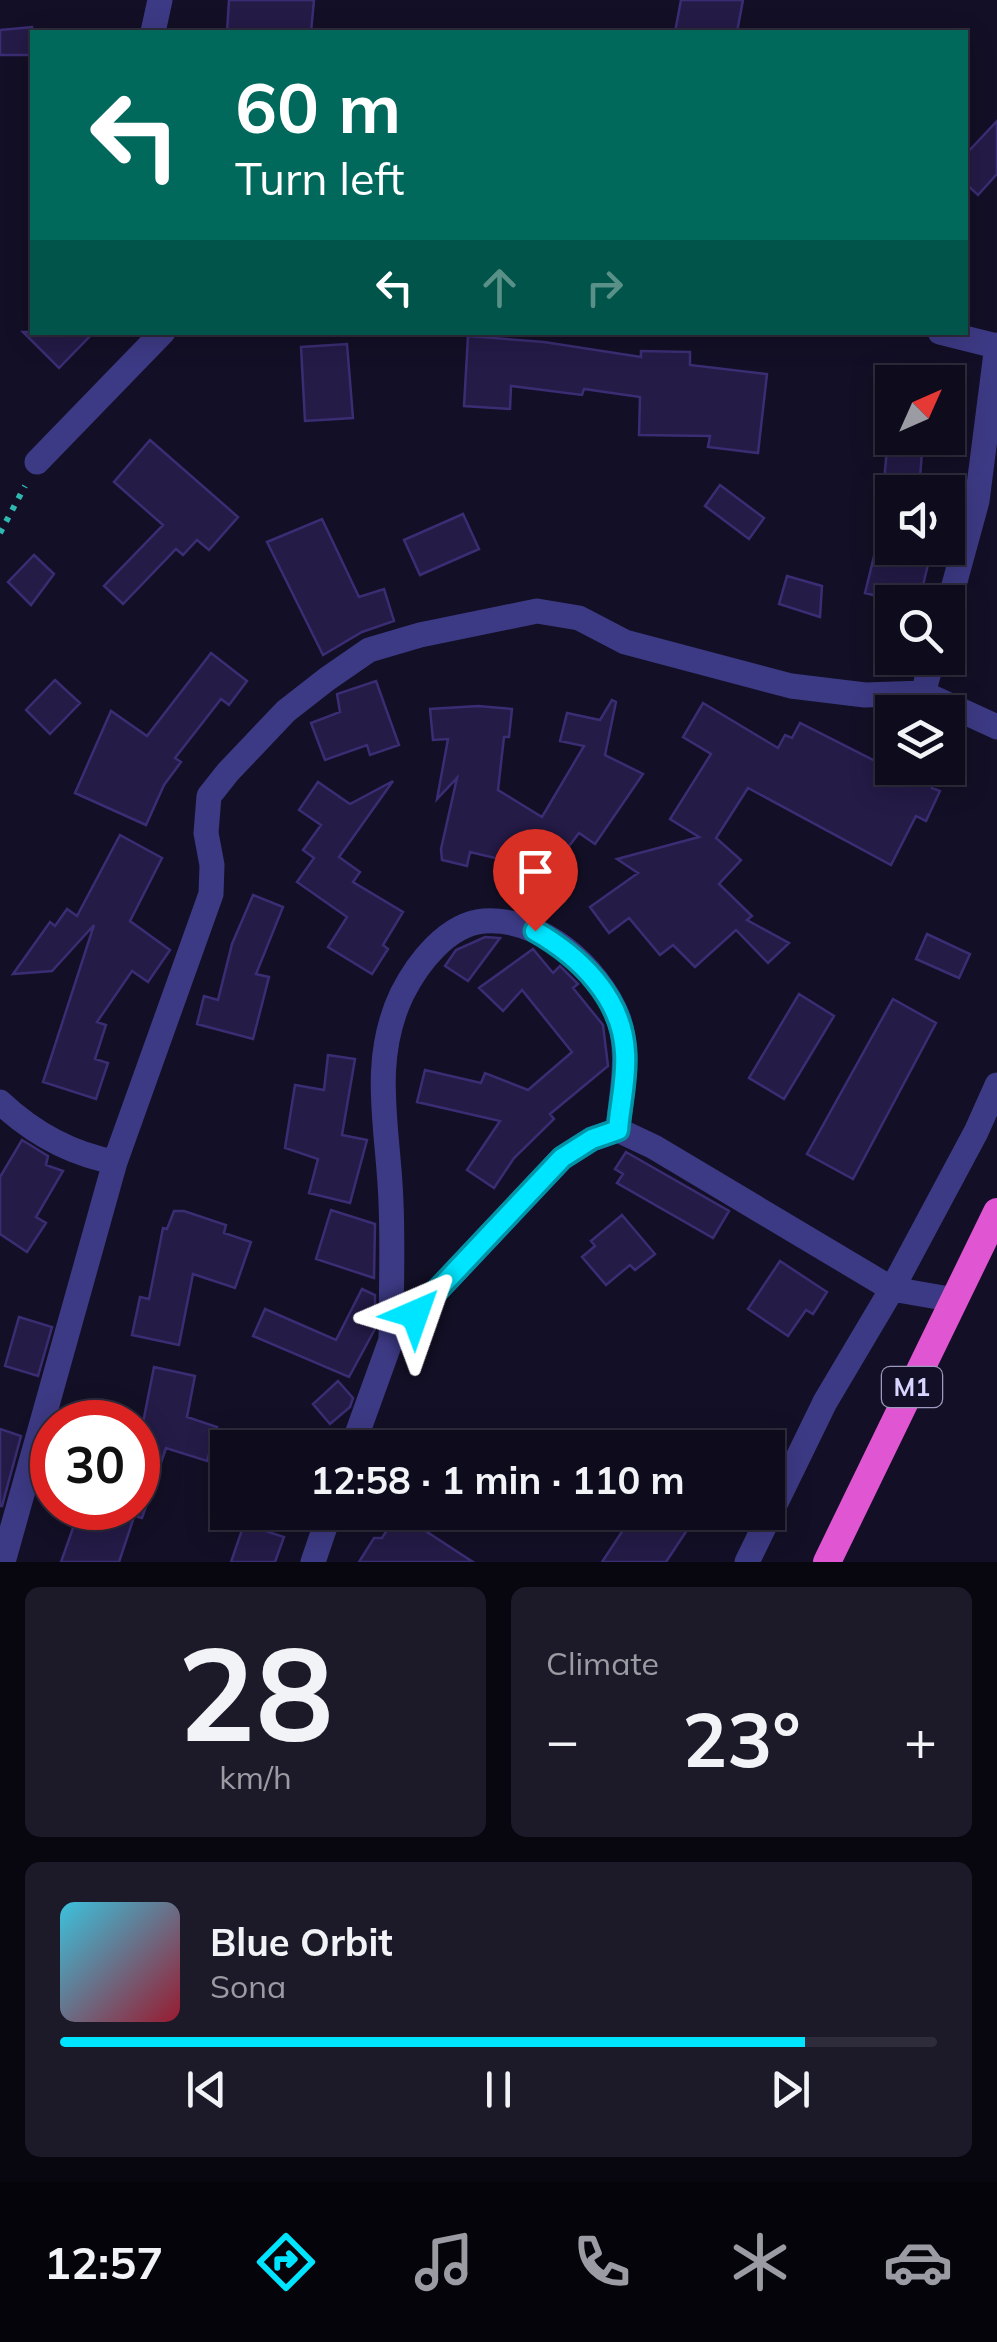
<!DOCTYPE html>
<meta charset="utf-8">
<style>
:root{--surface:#0e0b1c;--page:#1c1929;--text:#f1f3f6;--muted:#9b9ba3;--line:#2e2b3b;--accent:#00e5ff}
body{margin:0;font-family:Mulish,sans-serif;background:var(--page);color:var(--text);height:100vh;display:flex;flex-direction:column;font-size:38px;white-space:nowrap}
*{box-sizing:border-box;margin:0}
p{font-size:32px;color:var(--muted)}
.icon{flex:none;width:55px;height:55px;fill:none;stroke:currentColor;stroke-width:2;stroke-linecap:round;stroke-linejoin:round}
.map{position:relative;height:1562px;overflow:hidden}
.panel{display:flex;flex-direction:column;gap:25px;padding:25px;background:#08060f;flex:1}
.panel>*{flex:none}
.banner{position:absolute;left:30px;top:30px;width:938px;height:305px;border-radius:0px;box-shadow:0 5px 25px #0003,0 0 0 2px var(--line);background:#00695c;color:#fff;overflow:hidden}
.needle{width:65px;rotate:45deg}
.buttons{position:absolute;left:875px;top:365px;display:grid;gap:20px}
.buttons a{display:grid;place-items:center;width:90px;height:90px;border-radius:0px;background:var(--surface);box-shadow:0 5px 25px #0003,0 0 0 2px var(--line);font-size:50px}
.speed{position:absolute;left:30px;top:1400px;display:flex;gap:20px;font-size:50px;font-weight:700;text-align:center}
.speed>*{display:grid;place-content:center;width:130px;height:130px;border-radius:50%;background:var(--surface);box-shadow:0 5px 25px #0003,0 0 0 2px var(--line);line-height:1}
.speed .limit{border:15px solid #d22;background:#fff;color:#111}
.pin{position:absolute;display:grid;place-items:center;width:85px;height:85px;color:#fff;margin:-102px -42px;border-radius:50% 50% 50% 0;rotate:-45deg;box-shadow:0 0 10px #0007}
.pin .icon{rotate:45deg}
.me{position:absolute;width:110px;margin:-55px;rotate:43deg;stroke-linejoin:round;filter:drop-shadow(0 0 8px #0008)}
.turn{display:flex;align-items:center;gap:35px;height:210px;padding:0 40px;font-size:45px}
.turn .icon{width:130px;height:130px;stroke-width:2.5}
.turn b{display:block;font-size:70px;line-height:85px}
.lanes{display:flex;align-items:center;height:95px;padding:0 40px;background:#0003;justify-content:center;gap:50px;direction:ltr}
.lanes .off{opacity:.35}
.big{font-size:75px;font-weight:700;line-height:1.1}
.panel .widget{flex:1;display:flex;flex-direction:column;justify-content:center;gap:15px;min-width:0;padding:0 35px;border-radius:15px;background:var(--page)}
.panel .dial{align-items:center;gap:0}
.dial b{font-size:130px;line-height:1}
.song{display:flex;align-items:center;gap:30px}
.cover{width:120px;height:120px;border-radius:15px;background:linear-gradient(135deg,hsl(190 70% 55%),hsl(350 70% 35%))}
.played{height:10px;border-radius:5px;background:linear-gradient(90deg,var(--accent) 85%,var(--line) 85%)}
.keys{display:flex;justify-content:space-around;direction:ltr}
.heat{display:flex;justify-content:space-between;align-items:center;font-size:55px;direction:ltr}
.panel .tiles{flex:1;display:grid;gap:25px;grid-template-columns:1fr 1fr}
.widget:last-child{grid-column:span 2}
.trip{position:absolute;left:210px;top:1430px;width:575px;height:100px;border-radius:0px;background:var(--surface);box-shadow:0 5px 25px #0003,0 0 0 2px var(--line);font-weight:700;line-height:100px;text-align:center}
.dock{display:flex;height:160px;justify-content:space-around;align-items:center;background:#06040b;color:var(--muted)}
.dock .icon{width:70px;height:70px}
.dock .selected{color:var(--accent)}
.dock b{font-size:45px;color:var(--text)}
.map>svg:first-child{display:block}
.building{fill:#241b47;stroke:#3b2d73;stroke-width:2.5}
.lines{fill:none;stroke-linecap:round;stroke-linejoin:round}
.path{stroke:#2fb8b0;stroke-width:6;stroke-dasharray:5 8;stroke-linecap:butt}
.minor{stroke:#3d3a85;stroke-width:25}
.trunk{stroke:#e055d1;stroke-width:28}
.route-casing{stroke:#0095a6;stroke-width:25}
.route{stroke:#00e5ff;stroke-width:18}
.labels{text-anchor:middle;stroke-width:10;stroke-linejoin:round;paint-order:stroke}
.shield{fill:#130f26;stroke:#9e99be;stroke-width:2.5}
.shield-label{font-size:25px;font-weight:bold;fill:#d9d4ff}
</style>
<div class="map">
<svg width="997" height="1562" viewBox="0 0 997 1562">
<rect width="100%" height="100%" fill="#130f26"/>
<path class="building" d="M229,0H314L311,32H227Z
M681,0H743L737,32H675Z
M32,27V55H0V30Z
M997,121V174L978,195L965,183V155Z
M23,332H94L59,368Z
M468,336L544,342L641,357V351L690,352V365L767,374L758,453L708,447L710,436L639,435L640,397L584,389L582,395L511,386L510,409L464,406Z
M347,344L353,418L305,421L301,347Z
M888,438H923L919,492H883Z
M150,440L238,517L209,550L197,540L183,555L176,549L123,604L104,586L163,525L114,482Z
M720,485L764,518L749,539L705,506Z
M463,514L479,549L420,575L404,540Z
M322,519L359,597L384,589L394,621L362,632L323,655L267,542Z
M876,548H932L919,602H902L865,593Z
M34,555L54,574L31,605L8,582Z
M787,576L822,586L820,617L779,604Z
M211,653L247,681L229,705L221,699L175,758L181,762L164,785L146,825L75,793L111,711L147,736Z
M55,680L80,703L50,734L26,710Z
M376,681L399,745L370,755L367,745L325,760L311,723L340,712L337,694Z
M612,700L616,702L605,755L643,774L595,844L579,833L550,871L470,852L467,866L442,860L441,849L457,778L437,799L448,739L433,740L430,709L478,706L512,709L509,737H504L498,790L542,817L584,746L560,741L567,713L600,720Z
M703,703L778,748L785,735L792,738L800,723L889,768H913L936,780L932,788L940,791L926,821L916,816L891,865L748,788L716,838L741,860L719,884L752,916L747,920L789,943L768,963L736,930L695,967L673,945L660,955L629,918L609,933L590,907L638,873L617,859L699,837L670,819L711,754L683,737Z
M393,781L339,857L360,872L353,882L403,912L383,945L388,949L372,974L328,947L347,917L297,882L314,858L303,850L321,825L299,810L318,782L350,804Z
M120,835L162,858L130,921L170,950L148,982L132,971L97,1022L106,1025L95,1059L108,1063L96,1099L43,1082L94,925L52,971L13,974L50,922L55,926L67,909L77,916Z
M253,895L283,907L256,974L269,977L253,1039L197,1024L204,996L218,1000L232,944Z
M927,934L970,954L959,978L916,959Z
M485,937L500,938L468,981L445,966L456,950Z
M533,949L553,973L560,966L578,984L573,988L603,1025L608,1066L550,1114L554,1119L514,1158L494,1188L467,1170L500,1121L417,1102L425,1070L481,1083L485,1073L528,1090L572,1052L522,990L503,1011L479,988Z
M799,994L834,1016L784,1099L749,1078Z
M893,999L936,1023L853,1179L807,1154Z
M328,1055L355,1059L342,1135L367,1140L350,1203L309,1193L318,1159L285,1148L295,1085L324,1090Z
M22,1140L48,1156L46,1165L63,1171L36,1217L46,1223L27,1252L0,1234V1177Z
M626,1152L729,1211L713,1238L617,1183L623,1174L615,1169Z
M331,1210L375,1224L374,1278L316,1259Z
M174,1211H184L226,1225L224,1233L251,1242L235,1288L193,1274L179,1345L132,1335L140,1297L149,1299L163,1228L167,1229Z
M622,1215L655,1254L635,1270L630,1265L606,1285L582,1257L595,1246L591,1241Z
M780,1261L827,1292L813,1314L806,1310L788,1336L748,1309Z
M362,1289L375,1295V1329L349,1377L253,1336L265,1309L336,1340Z
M19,1317L52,1327L38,1376L5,1366Z
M154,1367L195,1376L187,1417L217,1427L207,1461L166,1448L142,1518L138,1517V1448Z
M338,1381L353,1398L350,1407L330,1424L313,1404Z
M0,1429L21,1436L2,1506H0Z
M80,1508H137L119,1562H61Z
M635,1512H699L666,1562H602Z
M398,1513L473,1562H359L374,1538H382Z
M244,1524L284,1537L275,1562H231Z"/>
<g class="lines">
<path class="path" d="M0,533L25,486"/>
<path class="minor" d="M153,32L160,0
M940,332L996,346
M37,462L163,332
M948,607L977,501L997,345
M923,693L933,658
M0,1102C33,1133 71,1154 115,1162
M391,1340C391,1294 393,1249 391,1203C389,1131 369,1063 402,994C417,964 447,924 484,921C541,917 598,967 618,1017C631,1053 621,1094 618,1130
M352,1448L391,1340L562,1158L592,1139L618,1130L654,1147L892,1289L955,1300
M3,1562L115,1162L211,894L212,865L206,833L209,796L228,772L286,711L327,679L369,650L420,635L537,611L579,618L625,642L791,686L865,695L923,693L997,727
M313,1562L330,1512
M747,1562L825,1402L892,1289L976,1132L997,1085"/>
<path class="trunk" d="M827,1562L997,1212"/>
</g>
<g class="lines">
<defs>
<path id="route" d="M415,1314L562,1158L592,1139L618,1130C620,1105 627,1077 625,1052C622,997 579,956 535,931"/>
</defs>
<use href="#route" class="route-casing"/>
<use href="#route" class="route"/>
</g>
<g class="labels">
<rect class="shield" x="882" y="1367" width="60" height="40" rx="8"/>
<g class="shield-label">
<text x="912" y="1396">M1</text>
</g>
</g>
</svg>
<div class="buttons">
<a><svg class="needle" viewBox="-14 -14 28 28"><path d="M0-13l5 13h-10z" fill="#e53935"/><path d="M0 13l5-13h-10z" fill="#9b9ba3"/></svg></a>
<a><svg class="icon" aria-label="sound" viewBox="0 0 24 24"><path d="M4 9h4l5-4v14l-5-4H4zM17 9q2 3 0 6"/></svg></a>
<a><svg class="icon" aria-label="search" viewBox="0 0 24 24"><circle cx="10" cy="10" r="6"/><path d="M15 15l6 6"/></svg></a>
<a><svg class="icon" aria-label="layers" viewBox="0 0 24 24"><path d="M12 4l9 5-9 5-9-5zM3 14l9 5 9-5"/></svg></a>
</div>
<div class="speed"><div class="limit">30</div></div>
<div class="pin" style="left:535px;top:931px;background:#d93025"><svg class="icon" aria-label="arrive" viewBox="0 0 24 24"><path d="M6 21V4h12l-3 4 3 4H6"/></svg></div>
<svg class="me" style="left:415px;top:1314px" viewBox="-20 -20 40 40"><path d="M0-17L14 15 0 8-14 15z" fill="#00e5ff" stroke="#fff" stroke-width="4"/></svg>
<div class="trip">12:58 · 1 min · 110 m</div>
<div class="banner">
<div class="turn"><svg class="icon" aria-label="left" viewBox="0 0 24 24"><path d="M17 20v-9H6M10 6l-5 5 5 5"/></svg><div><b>60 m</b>Turn left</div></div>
<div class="lanes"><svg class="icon" aria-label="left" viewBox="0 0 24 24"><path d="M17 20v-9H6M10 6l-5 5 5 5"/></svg><svg class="icon off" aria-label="ahead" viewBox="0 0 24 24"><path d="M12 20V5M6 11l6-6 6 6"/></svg><svg class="icon off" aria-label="right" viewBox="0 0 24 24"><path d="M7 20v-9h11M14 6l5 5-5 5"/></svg></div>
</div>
</div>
<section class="panel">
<div class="tiles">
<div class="widget dial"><b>28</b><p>km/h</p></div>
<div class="widget"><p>Climate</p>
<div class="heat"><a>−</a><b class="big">23°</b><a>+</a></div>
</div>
<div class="widget">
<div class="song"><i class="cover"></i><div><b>Blue Orbit</b><p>Sona</p></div></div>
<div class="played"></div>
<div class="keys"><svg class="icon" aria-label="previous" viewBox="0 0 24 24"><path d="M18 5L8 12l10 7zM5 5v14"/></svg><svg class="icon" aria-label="pause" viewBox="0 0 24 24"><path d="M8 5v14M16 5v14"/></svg><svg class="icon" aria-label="next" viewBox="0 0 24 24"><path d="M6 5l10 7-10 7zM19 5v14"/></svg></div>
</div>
</div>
</section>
<nav class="dock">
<b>12:57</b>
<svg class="icon selected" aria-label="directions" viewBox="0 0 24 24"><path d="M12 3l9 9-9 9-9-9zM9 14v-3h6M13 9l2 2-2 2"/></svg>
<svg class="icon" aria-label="music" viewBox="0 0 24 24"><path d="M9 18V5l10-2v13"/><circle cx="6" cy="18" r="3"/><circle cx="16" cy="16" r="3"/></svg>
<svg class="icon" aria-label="phone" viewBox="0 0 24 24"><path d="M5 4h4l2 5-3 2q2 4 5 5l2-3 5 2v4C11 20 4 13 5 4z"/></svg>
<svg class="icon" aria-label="climate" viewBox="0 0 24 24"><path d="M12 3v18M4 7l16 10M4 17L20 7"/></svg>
<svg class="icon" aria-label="car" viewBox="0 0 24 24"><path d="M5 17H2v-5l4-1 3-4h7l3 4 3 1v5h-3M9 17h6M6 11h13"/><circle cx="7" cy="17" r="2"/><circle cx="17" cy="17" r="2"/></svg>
</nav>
